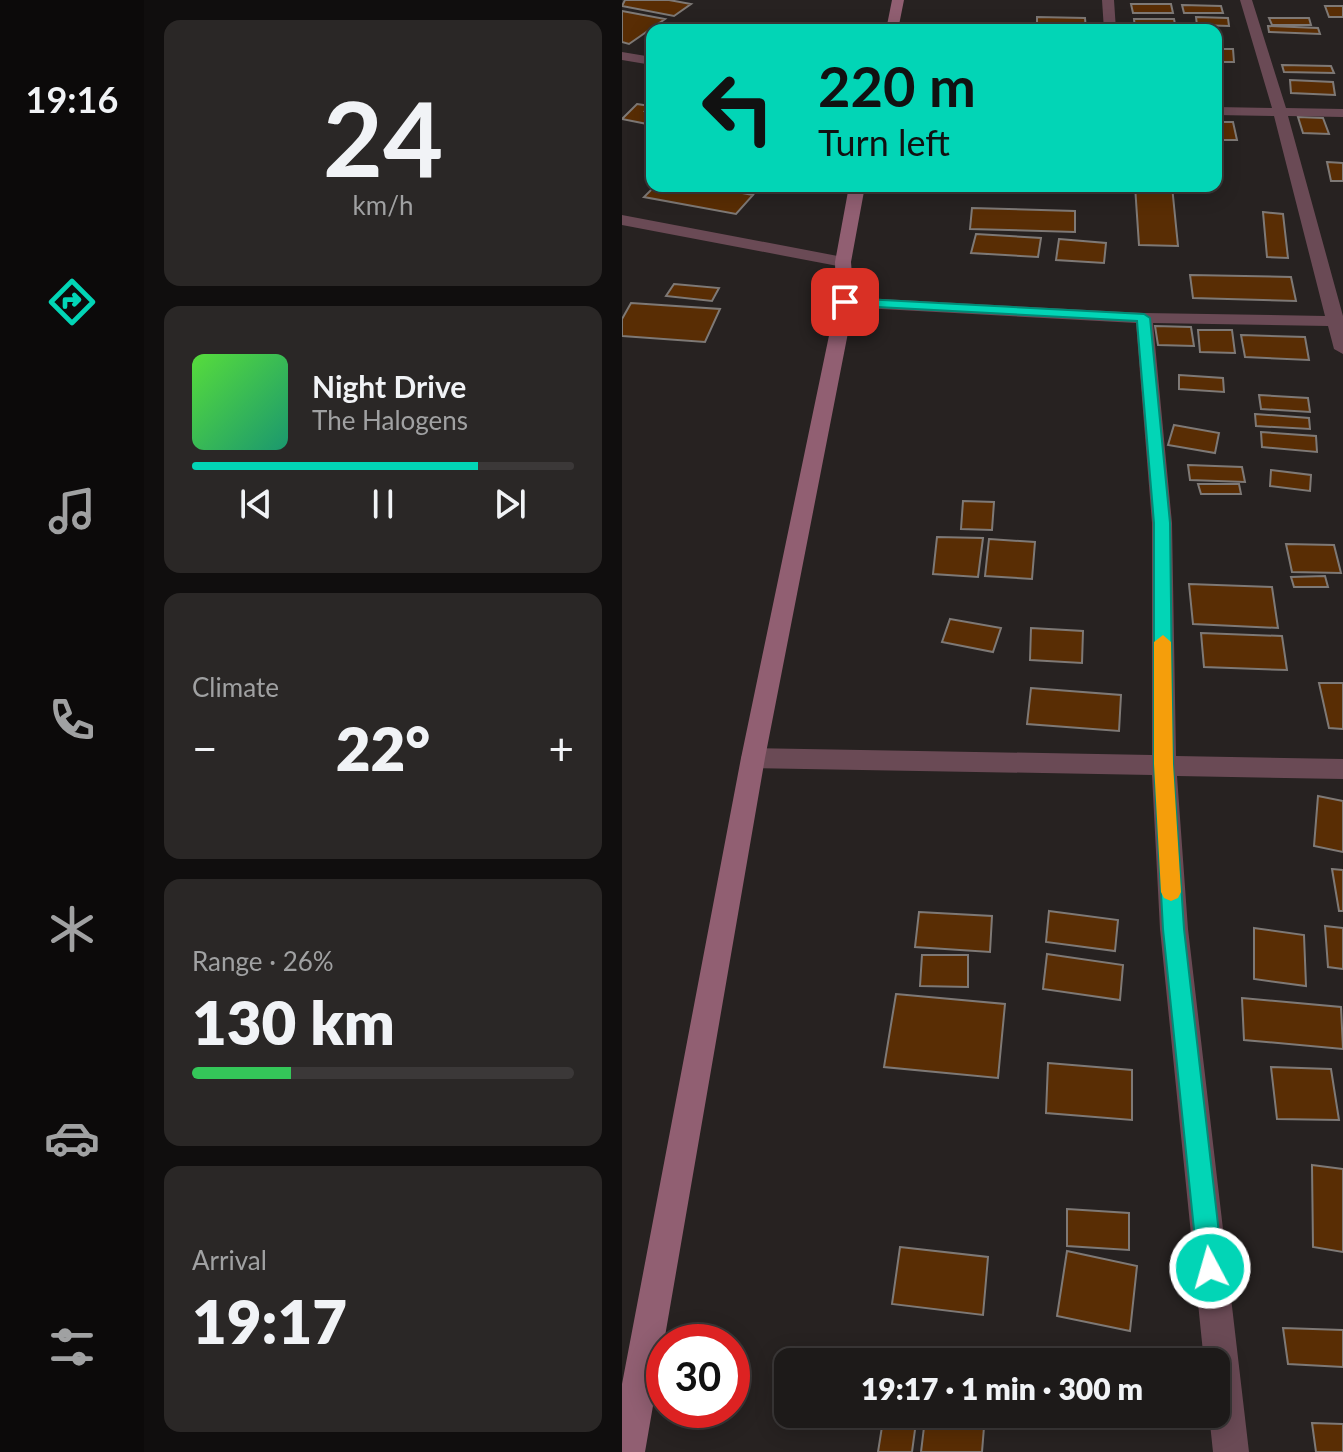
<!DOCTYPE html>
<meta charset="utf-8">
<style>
:root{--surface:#1d1a19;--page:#2a2726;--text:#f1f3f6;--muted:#a0a1a2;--line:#3b3838;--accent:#02d5b6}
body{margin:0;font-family:Lato,sans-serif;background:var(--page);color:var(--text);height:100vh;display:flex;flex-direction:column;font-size:30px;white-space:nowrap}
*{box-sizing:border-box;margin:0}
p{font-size:26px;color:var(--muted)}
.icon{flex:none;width:44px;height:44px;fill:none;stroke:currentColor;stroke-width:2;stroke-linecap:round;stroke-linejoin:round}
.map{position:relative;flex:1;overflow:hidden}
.panel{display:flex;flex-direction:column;gap:20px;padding:20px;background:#100e0e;width:478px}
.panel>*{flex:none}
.top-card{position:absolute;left:24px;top:24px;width:576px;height:168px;border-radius:16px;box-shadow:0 4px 20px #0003,0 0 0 2px var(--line);background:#02d5b6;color:#111;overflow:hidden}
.speed{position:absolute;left:24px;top:1324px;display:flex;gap:16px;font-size:40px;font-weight:700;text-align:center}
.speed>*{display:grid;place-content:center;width:104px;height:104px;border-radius:50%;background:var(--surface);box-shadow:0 4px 20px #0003,0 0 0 2px var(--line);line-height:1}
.speed .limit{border:12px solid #d22;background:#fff;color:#111}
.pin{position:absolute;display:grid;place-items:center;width:68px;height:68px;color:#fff;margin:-34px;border-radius:16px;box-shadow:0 4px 12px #0006}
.me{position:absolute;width:88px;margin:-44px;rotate:354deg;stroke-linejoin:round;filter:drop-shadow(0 0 6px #0008)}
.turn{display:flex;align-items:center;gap:28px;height:168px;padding:0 40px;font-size:36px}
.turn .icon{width:104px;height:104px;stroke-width:2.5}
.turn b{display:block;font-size:56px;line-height:68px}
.big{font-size:60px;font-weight:800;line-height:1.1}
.panel .card{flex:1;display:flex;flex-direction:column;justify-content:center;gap:12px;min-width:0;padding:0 28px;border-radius:16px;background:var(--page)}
.panel .dial{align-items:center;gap:0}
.dial b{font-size:104px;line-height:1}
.song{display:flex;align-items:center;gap:24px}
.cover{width:96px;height:96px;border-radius:12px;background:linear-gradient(135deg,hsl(110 70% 55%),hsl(160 70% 35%))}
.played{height:8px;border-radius:4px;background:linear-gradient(90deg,var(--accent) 75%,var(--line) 75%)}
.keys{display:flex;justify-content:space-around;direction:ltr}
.heat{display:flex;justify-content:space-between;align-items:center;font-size:44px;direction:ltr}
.charge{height:12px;border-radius:6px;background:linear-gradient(90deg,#34c759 26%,var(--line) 0)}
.trip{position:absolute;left:152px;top:1348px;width:456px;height:80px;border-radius:16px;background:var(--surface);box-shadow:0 4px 20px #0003,0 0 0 2px var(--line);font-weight:800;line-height:80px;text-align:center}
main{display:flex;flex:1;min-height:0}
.tab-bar{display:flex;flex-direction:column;width:144px;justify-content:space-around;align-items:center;background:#0c0a0a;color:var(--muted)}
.tab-bar .icon{width:56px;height:56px}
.tab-bar .on{color:var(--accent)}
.tab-bar b{font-size:36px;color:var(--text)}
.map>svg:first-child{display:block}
.building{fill:#592d04;stroke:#7e7976;stroke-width:2}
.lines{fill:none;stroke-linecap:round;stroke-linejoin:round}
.street{fill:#6a4a55;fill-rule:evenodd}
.secondary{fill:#915f72;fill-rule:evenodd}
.route{fill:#02d5b6;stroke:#018a76;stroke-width:2}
.slow{fill:#f59e0b}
</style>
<main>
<nav class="tab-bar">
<b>19:16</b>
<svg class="icon on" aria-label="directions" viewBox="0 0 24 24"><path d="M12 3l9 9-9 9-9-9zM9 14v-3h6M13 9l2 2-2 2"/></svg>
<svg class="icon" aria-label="music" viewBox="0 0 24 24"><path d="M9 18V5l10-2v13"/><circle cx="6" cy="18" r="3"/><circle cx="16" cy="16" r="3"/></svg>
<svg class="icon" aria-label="phone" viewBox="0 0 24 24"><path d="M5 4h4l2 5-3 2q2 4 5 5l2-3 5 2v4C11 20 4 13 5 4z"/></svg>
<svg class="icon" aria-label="climate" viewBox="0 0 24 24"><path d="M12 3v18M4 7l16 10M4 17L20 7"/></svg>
<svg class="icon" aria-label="car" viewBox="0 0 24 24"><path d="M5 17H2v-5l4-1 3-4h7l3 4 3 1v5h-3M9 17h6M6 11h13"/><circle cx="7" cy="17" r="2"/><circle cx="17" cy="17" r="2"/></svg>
<svg class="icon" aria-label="filters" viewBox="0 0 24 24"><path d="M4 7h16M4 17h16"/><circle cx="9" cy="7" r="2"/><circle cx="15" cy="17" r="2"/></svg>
</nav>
<section class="panel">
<div class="card dial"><b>24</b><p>km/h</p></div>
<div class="card">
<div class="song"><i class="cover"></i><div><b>Night Drive</b><p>The Halogens</p></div></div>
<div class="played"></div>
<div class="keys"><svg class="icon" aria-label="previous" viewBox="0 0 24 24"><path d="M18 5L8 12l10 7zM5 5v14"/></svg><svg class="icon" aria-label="pause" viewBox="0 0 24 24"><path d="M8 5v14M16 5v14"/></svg><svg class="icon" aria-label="next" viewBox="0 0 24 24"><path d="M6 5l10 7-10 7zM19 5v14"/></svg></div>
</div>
<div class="card"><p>Climate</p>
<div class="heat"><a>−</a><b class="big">22°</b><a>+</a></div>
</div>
<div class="card"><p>Range · 26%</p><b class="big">130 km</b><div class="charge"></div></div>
<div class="card"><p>Arrival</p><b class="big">19:17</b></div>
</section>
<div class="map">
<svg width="721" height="1452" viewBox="0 0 721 1452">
<rect width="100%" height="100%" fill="#272221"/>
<path class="building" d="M3,0H47L69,4L52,16L0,6Z
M509,4H549L551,13H511Z
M560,5L599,6L601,13H562Z
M703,6H721V17H707Z
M0,11L43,19L7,44L0,42Z
M415,17L463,18L464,30H415Z
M574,17L606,18L607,26L575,25Z
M647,18H687L689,25H650Z
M512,19H552L554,29L513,28Z
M646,26L696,28L698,34L647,32Z
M594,49H611L612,62H594Z
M660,65L709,66L712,73L662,72Z
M668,80L711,82L713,95L669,93Z
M15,104L28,106L23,111L30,112V125L0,119Z
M676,117L701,118L707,134L681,133Z
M594,122H611L615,140H594Z
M705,162L721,163V181H709Z
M33,186H83L131,195L114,214L22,197Z
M513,186H550L556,246L517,245Z
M350,208L453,211V232L348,229Z
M641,212L661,214L666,258L645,257Z
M354,234L419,238L416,257L349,253Z
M437,239L484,243L482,263L434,260Z
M568,275L669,277L674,301L571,298Z
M52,284L97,288L90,301L44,296Z
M9,303L98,309L83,342L0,336V319Z
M533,326L569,327L572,346L536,345Z
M576,330H610L613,353L578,352Z
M619,335L683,337L687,360L623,357Z
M557,375L601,378L602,392L557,389Z
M637,395L686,398L688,412L639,409Z
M633,414L687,418L688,429L634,426Z
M552,425L597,433L593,453L546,445Z
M639,432L694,436L695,452L640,447Z
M566,465L620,467L623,482L568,480Z
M649,470L689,475L688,491L648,486Z
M576,484H617L619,494H579Z
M341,501L372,502L370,530L339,529Z
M315,537L361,538L356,577L311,574Z
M367,539L413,542L410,579L363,576Z
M664,544L712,545L719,573L670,572Z
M703,576L706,587H672L669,577Z
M567,584L650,587L656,628L571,624Z
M328,619L379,628L371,652L320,642Z
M409,628L461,631L460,663L408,660Z
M579,633L660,636L665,670L582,667Z
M697,683H721V729L707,728Z
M409,688L499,695L497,731L405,724Z
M696,796L721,801V852L692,846Z
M710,869L721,870V911H717Z
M427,911L496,920L493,951L424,942Z
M297,912L370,916L368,952L293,947Z
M703,926L721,928V969L706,967Z
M632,928L682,935L684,986L632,979Z
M425,954L501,965L498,1000L421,989Z
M300,955H346V987L298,986Z
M274,994L383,1004L376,1078L262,1067Z
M620,998L719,1007L721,1049L622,1040Z
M426,1063L510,1070V1120L424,1113Z
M649,1067L709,1069L717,1120L655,1119Z
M690,1165L721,1169V1252L691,1247Z
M445,1209L507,1213V1250L445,1246Z
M278,1247L366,1257L361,1315L270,1304Z
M445,1251L515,1266L508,1331L435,1316Z
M661,1328L721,1330V1367L666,1364Z
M304,1353L394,1360V1362H304Z
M262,1414L295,1415L290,1452H256Z
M303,1419L362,1427L360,1452H299Z
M690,1423L721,1424V1452H694Z"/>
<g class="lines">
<path class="street" d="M480,0H492L494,30H482Z
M618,0H630L664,108L721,109V117L666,116L721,316V354L712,349L706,326L531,323L550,523L554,756L721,759V779L555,776L566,929L627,1452H591L587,1414H594V1362H582L538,929L530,775L131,768L122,765L119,758L122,751L131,748L530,755V523L514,323L223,307L214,302L223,297L522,313L703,316L652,116L594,115V107L650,108Z
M0,52L30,57V65L0,60Z
M0,215L221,257L229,262L221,267L0,225Z"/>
<path class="secondary" d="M270,0H282L276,30H264Z
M227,186H243L229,262L232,302L143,758L23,1452H0V1384L119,758L214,302L213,262Z"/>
</g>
<path class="route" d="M223,298L522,314L528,318L548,523L551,764L562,929L601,1268L597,1276L588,1280L580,1276L576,1268L541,929L532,764V523L515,321L218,305V299Z"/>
<path class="slow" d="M541,635L549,642L551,764L559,892L556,898L549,901L542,898L539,892L532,764V642Z"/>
</svg>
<div class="speed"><div class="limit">30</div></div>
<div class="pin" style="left:223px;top:302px;background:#d93025"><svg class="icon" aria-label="arrive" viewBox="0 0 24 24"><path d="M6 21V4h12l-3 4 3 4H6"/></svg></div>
<svg class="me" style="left:588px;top:1268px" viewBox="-20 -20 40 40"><circle r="17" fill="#02d5b6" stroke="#fff" stroke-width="3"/><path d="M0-11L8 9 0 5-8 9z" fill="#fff"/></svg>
<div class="trip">19:17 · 1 min · 300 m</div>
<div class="top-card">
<div class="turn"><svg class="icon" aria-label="left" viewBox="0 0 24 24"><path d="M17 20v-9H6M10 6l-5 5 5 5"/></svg><div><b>220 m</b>Turn left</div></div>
</div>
</div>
</main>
